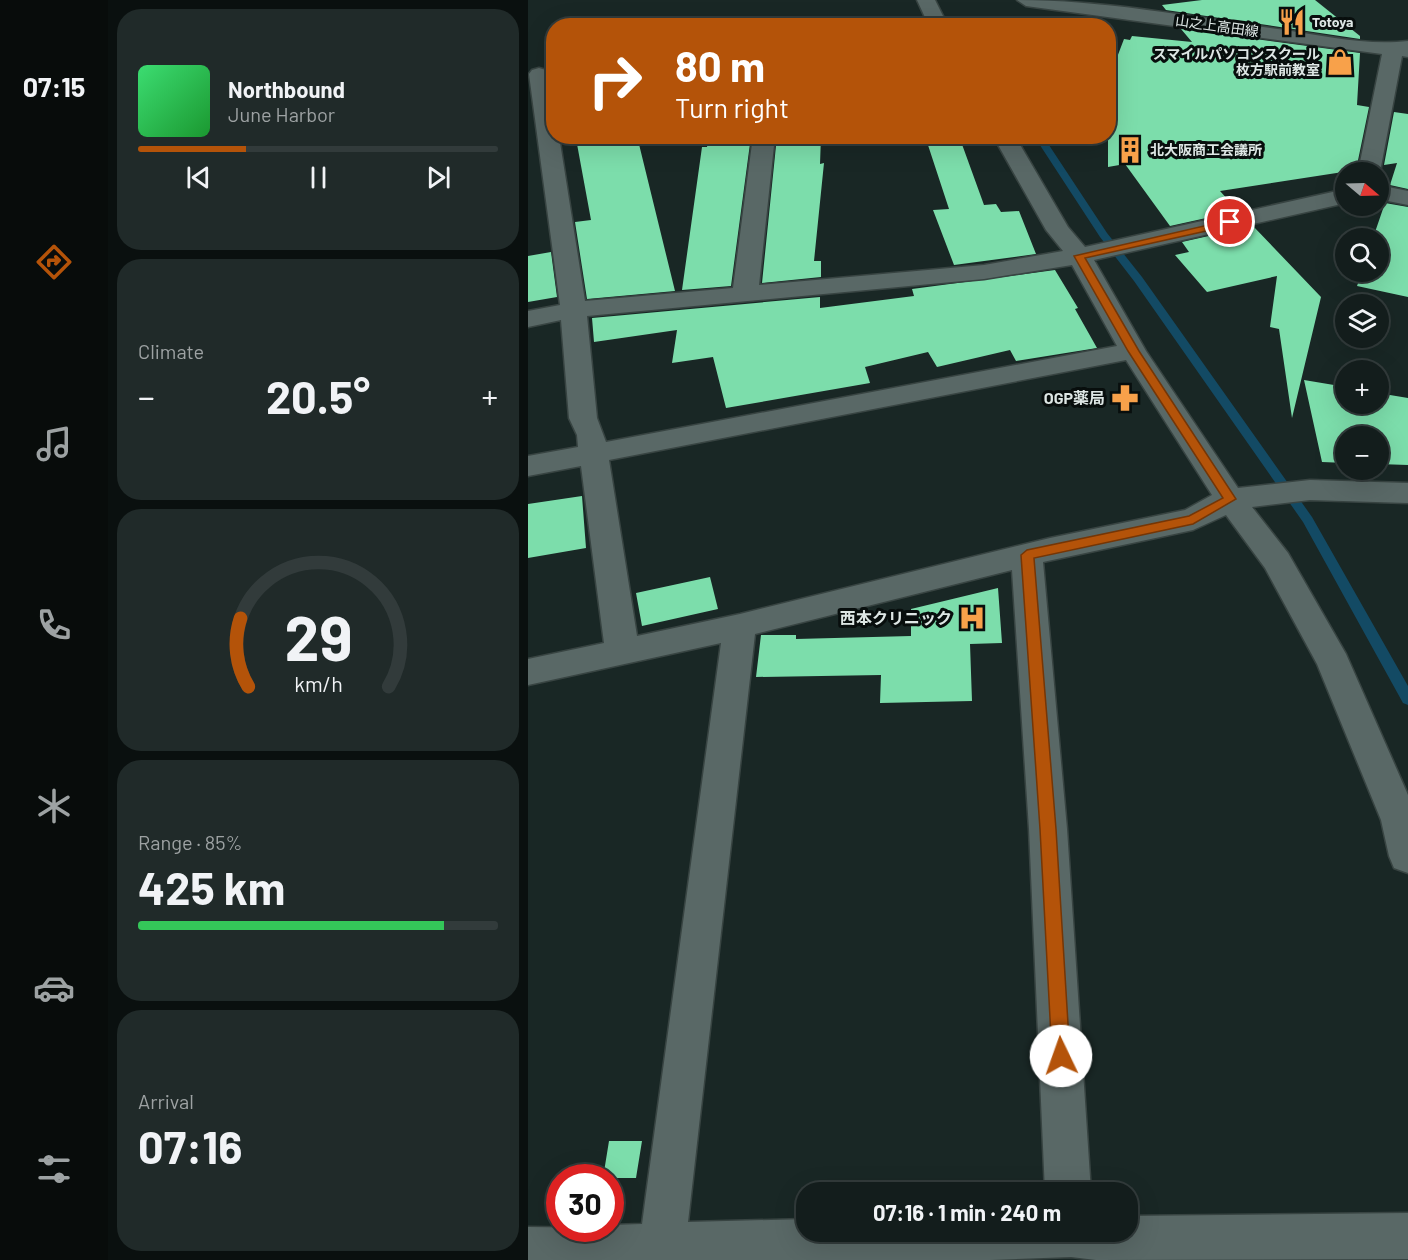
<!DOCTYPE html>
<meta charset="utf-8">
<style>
:root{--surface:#131d1c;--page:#202a29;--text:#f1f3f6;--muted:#9da2a3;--line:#323b3b;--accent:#b45309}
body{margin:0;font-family:Barlow,"Noto Sans JP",sans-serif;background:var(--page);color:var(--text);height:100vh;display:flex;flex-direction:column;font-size:22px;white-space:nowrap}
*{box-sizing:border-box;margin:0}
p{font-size:20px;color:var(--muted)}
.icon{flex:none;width:33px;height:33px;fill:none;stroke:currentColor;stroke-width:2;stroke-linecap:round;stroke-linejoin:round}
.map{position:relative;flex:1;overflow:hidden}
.panel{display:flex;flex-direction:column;gap:9px;padding:9px;background:#0a100f;width:420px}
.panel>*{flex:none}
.top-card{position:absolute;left:18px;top:18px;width:570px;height:126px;border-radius:24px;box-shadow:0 6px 24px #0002,0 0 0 2px var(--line);background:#b45309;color:#fff;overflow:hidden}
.needle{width:39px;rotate:109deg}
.fabs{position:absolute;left:807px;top:162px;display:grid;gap:12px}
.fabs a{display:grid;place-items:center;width:54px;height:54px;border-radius:50%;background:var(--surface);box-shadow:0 6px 24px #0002,0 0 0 2px var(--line);font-size:30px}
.speed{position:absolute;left:18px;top:1164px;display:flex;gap:12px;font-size:30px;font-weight:700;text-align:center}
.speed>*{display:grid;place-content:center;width:78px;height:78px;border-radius:50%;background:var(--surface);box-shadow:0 6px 24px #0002,0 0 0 2px var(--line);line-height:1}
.speed .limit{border:9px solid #d22;background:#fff;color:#111}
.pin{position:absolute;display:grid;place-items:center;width:51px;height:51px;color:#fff;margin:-26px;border:3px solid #fff;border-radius:50%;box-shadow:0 2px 6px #0007}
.me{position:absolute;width:66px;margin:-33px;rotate:357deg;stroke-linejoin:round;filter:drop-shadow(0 0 4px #0008)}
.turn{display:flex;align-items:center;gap:21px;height:126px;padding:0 30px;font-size:27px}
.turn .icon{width:78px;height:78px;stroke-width:2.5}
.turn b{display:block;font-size:42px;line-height:51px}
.big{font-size:45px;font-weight:700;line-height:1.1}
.panel .tile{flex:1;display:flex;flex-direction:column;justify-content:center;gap:9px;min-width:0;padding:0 21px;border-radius:24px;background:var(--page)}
.panel .dial{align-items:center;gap:0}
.dial svg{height:156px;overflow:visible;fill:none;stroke:var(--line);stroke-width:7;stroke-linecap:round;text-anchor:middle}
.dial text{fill:var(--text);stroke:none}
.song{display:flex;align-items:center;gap:18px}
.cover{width:72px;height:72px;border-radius:9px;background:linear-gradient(135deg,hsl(140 70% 55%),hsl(130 70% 35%))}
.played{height:6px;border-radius:3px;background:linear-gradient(90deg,var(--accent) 30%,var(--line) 30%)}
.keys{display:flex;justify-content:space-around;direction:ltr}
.heat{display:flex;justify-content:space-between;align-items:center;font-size:33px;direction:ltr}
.charge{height:9px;border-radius:4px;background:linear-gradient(90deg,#34c759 85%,var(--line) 0)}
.trip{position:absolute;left:268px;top:1182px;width:342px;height:60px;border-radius:24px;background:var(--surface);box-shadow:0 6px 24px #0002,0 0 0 2px var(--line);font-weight:700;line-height:60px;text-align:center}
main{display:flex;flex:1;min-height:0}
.tab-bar{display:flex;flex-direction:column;width:108px;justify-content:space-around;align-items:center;background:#080c0b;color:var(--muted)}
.tab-bar .icon{width:42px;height:42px}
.tab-bar .on{color:var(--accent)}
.tab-bar b{font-size:27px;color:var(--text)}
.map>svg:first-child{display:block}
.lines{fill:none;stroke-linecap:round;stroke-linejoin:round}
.stream{fill:#134a64;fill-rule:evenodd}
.building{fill:#7cddab}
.minor-casing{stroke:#384442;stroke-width:3}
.minor{fill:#596866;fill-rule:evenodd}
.route{fill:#b45309;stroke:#753606;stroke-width:1.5}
.labels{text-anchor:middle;stroke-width:6;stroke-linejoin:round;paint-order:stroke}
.far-poi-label{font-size:14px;font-weight:bold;fill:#dee7e5;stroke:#080e0d;text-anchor:start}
.far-street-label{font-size:14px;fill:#dee7e5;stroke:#080e0d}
.poi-label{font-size:16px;font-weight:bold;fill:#dee7e5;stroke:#080e0d;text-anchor:end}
</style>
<main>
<nav class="tab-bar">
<b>07:15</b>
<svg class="icon on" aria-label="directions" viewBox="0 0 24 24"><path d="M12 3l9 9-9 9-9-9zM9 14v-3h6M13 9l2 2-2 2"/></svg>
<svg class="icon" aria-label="music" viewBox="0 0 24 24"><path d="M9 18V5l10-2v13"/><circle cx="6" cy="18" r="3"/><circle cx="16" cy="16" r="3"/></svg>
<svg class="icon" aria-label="phone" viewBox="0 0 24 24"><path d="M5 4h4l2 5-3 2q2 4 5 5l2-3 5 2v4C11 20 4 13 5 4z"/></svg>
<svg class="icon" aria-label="climate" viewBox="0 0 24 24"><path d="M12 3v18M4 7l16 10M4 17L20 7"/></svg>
<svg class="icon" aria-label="car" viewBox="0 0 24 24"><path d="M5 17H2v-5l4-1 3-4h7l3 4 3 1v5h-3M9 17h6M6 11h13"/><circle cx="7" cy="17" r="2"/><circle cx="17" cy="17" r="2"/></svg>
<svg class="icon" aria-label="filters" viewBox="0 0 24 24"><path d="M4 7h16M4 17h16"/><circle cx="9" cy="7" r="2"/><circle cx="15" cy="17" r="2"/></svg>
</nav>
<section class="panel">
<div class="tile">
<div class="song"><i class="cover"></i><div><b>Northbound</b><p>June Harbor</p></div></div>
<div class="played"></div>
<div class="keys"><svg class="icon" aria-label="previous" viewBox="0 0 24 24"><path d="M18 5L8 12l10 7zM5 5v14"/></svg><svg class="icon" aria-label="pause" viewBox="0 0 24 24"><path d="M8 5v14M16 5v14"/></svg><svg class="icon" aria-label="next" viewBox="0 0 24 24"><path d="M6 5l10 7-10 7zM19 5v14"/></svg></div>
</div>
<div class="tile"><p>Climate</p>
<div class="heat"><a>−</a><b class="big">20.5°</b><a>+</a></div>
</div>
<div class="tile dial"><svg viewBox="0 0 100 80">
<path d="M14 69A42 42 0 1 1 86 69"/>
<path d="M14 69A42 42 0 0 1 10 34" stroke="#b45309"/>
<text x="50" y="56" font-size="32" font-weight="700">29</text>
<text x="50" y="72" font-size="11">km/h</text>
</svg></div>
<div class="tile"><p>Range · 85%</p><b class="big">425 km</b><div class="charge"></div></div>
<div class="tile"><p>Arrival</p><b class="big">07:16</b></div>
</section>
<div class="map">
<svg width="880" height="1260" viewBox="0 0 880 1260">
<rect width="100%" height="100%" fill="#192725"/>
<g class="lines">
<path class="stream" d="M506,136H515L579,233L614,277L784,517L880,686V705L875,703L775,522L606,281L572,237Z"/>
</g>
<path class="building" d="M674,0H787L832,36V39L638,10L634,5Z
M653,29L832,53L829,105L841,107L828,170L692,191L710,211L642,226L597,164L580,167V81L596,39L602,40L604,36L664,42Z
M866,112L880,114V189L862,185L869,163L856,165Z
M109,136L147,291L59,299L47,222L63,220L49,144Z
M181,136H223L203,286L154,290L174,147H179Z
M249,136H293L292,164L296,163L286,261H293V277L234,283Z
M397,136H431L456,205L468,204L473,212L491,211L508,254L426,265L405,210L421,209Z
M857,203L880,207V297L829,286L834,272H850V238H845Z
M725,226L793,297L764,418L751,329L742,327L749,276L679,292L647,255L661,252L654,242Z
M23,252L29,297L0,302V256Z
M527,270L550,308L547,309L569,348L488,361L482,350L409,367L400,352L337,367L342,383L198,408L185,357L144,363L149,330L66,342L64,318L292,297V308L386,296L384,289Z
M776,380L818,387V404H850V393L880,398V465L850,464V436H818V463L794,462Z
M54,496L58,548L0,558V504Z
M182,577L190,609L114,626L108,593Z
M470,588L474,643L442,644L444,701L352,703L353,675L228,677L233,635H268V639L383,636V609Z
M81,1141H114L108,1178H75Z"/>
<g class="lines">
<defs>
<path id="minor" d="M389,0H407L420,26H401Z
M489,0C579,0 668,18 757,30C797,36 840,46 880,41V57L874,56L852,172L850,175L830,172L854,54L498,6Z
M11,68L18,70C30,87 26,117 26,136H31L57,301L205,288L225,136H247L231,285L456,265L535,251L518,230L465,136H487L540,227L557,247L818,189V203L566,260L618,351L710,488L782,480L880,483V503L782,500L724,507L760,553L818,654L880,795V873L866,868L861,856L853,820L789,664L737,568L698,515L665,530L515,562L539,829L563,1192H517L501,829L484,570L227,634L160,1222L279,1219V1232H600V1216L880,1213V1259L568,1260L543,1257L462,1260H0V1227L82,1228V1225L114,1224L193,643L0,685V659L76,643L53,466L0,476V456L50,447L49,435L41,418L33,320L0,327V311L32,305L1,74L4,70ZM544,265L589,346L78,442L69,418L59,316L456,279ZM598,360L684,495L657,510L522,538L212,614L109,636L81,460Z
M850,185L880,191V205L850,199Z"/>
</defs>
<use href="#minor" class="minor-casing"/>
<use href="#minor" class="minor"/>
</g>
<path class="route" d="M702,220L707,222L705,225L557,258L611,351L708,499L665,524L506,558L528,829L542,1056L539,1062L533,1065L526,1062L524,1056L512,829L493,555L499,550L661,516L695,498L600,351L546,256Z"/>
<defs>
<symbol id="restaurant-bare" viewBox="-9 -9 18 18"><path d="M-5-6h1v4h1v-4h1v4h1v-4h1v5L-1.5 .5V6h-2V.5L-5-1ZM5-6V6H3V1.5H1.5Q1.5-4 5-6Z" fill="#f8a14a" stroke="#080e0d" stroke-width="2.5" paint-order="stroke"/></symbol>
<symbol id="shop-bare" viewBox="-9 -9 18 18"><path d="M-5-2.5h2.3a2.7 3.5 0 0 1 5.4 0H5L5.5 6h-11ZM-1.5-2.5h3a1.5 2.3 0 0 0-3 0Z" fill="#f8a14a" stroke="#080e0d" stroke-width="2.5" paint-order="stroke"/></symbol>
<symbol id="building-bare" viewBox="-9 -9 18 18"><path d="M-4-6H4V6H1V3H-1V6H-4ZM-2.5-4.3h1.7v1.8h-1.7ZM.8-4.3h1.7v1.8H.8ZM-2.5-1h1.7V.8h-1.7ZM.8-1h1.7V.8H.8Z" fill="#f8a14a" stroke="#080e0d" stroke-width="2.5" paint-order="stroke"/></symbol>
<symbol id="pharmacy-bare" viewBox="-9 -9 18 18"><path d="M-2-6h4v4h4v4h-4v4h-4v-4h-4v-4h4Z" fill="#f8a14a" stroke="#080e0d" stroke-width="2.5" paint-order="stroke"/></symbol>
<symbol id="hospital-bare" viewBox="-9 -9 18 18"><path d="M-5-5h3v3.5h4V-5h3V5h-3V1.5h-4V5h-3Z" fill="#f8a14a" stroke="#080e0d" stroke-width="2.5" paint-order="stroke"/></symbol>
</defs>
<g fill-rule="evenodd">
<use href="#restaurant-bare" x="745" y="3" width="38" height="38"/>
<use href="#shop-bare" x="793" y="43" width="38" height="38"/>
<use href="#building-bare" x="583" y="131" width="38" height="38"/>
<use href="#pharmacy-bare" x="578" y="379" width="38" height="38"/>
<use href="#hospital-bare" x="425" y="599" width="38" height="38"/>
</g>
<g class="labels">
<g class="far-poi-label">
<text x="784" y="27">Totoya</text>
<text x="792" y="59" text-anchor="end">スマイルパソコンスクール<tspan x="792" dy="16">枚方駅前教室</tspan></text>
<text x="622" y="155">北大阪商工会議所</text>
</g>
<g class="far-street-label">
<text transform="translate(689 26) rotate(8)" y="5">山之上高田線</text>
</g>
<g class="poi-label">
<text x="577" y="404">OGP薬局</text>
<text x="424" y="624">西本クリニック</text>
</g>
</g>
</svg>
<div class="fabs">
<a><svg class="needle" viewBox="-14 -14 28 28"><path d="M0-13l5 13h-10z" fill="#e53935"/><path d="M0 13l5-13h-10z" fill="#9da2a3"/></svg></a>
<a><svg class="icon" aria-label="search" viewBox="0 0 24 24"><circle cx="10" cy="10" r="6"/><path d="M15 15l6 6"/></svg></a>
<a><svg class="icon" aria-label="layers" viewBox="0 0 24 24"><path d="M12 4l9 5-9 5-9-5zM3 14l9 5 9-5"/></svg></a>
<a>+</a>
<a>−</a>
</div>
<div class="speed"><div class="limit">30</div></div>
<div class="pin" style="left:702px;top:222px;background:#d93025"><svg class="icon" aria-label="arrive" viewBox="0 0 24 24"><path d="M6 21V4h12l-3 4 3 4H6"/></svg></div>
<svg class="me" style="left:533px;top:1056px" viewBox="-20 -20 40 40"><circle r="19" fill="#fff"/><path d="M0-13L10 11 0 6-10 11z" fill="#b45309"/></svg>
<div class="trip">07:16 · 1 min · 240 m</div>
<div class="top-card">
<div class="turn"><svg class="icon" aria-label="right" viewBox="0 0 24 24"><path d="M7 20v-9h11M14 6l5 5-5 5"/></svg><div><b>80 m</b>Turn right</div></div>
</div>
</div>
</main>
